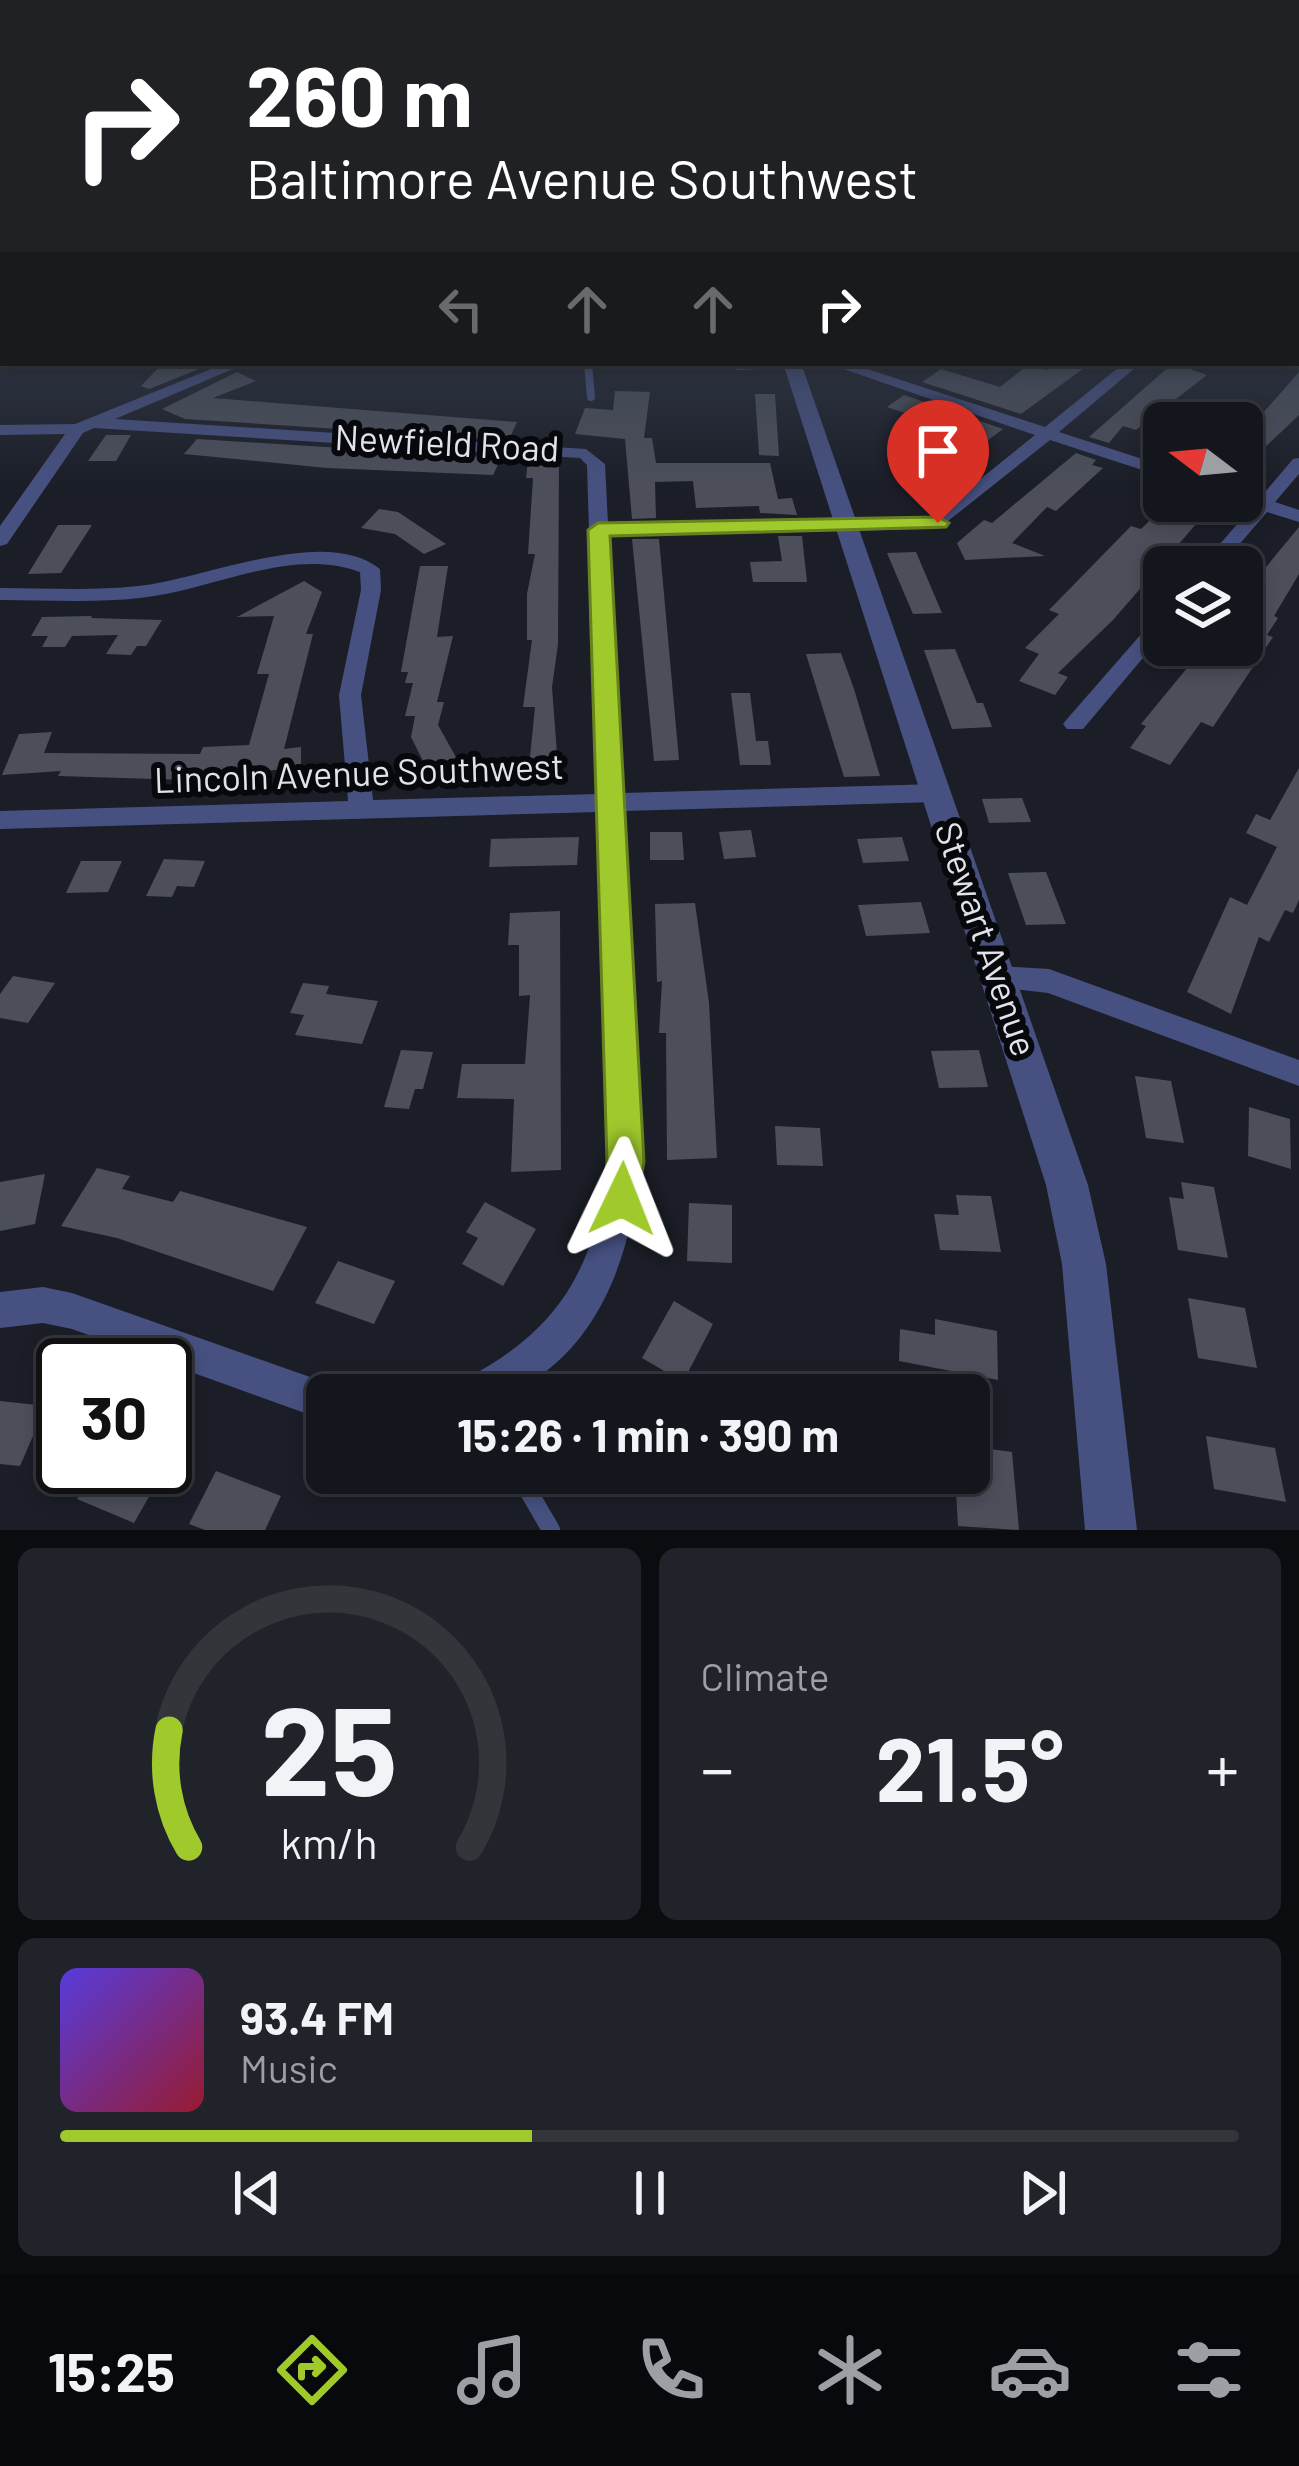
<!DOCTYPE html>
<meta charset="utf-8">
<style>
:root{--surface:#14161d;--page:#21232a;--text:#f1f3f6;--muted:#9d9fa4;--line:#33353b;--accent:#a0c92c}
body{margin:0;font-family:Barlow,sans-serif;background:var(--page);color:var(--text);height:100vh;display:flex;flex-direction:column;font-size:45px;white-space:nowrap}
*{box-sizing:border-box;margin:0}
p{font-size:39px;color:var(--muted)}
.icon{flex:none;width:66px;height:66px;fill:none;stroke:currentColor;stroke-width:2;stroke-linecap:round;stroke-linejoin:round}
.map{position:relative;height:1530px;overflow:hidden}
.sheet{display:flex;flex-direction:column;gap:18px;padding:18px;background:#0b0c10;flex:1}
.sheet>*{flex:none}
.top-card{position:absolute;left:0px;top:0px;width:1299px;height:366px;box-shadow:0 6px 18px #0003,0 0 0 3px var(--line);background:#202124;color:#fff;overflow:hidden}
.needle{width:78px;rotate:286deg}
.tools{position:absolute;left:1143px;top:402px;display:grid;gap:24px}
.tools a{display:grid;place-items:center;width:120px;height:120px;border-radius:18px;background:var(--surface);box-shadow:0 6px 18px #0003,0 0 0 3px var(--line);font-size:60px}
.speed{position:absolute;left:36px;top:1338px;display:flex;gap:24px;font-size:60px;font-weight:700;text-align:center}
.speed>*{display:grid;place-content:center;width:156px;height:156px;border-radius:50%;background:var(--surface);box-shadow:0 6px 18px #0003,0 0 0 3px var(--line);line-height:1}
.speed .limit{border:6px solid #111;border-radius:18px;background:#fff;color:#111}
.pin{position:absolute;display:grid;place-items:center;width:102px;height:102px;color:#fff;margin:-123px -51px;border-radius:50% 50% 50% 0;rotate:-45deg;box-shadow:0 0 12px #0007}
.pin .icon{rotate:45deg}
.me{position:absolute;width:132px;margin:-66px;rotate:2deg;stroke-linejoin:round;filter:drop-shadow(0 0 9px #0008)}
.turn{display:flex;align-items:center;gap:42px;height:252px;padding:0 48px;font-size:54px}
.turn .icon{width:156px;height:156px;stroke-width:2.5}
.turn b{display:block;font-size:84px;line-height:102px}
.lanes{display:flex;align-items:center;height:114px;padding:0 48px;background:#0003;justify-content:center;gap:60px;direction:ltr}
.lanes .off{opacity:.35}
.big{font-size:90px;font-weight:700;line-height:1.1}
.sheet .widget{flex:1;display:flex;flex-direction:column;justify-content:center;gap:18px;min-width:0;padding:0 42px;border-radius:18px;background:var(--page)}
.sheet .dial{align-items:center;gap:0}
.dial svg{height:312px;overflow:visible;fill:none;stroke:var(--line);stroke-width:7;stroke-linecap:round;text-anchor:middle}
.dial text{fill:var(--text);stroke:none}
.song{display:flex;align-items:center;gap:36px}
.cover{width:144px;height:144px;border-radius:18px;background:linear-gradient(135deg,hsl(250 70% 55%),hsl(350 70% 35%))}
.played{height:12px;border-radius:6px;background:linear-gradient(90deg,var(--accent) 40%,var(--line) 40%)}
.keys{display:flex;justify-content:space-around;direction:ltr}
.heat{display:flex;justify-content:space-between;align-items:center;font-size:66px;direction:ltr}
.sheet .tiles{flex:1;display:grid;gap:18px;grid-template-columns:1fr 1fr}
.widget:last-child{grid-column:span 2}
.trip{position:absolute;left:306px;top:1374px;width:684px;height:120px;border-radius:18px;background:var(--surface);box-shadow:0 6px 18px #0003,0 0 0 3px var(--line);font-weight:700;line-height:120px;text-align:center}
.tabs{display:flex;height:192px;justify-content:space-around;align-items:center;background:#08090c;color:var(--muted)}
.tabs .icon{width:84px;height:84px}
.tabs .current{color:var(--accent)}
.tabs b{font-size:54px;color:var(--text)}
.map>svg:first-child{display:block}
.building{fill:#4c4f5a}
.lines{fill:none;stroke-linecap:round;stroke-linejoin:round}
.service-far1{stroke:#475181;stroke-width:8}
.service{stroke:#475181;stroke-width:18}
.minor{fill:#475181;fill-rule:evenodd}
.tertiary{fill:#475181;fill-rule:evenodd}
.route{fill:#a0c92c;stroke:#68831d;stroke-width:3}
.labels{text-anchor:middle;stroke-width:12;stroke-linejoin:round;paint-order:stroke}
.street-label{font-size:36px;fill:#e2e3ea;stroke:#07080c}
</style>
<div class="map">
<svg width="1299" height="1530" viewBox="0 0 1299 1530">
<rect width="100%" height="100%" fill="#1b1e27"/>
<path class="building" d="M163,363H214L149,389L141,386Z
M1055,363H1091L1021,414L922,382L941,369L1000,387L1028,365L1046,370Z
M1173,363L1207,375L1136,430L1123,426L1109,443L1089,437Z
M237,372L256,381L213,398L517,422L509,440L185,419L162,409Z
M1299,372V415L1242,469V437Z
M615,391L650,392L644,438H652L656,463H770L778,499L792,498L797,515L760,513L759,506L696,508L693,481L655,482L656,518L632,519L625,439L575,434L585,408L613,410Z
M755,394H775L779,456L759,455Z
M904,395L1003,429L987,441L887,407Z
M106,435H131L116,461H88Z
M197,439L501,458L493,475L327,468L184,454Z
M1076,453L1096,460L1092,465L1103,468L1056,511L1047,507L1012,543L1045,556L965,560L957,543L984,520L992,523Z
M528,459L559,461L558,644L552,687L558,767H529L535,707H523L532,640H527V594L535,554H528L533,478H526Z
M1170,501H1216L1113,620L1058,673L1068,677L1055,695L1019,681L1039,654L1025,648L1059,614L1049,610L1131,526L1141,529Z
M379,509L398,512L446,544L424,554L395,534L361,528Z
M58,525H92L61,573L28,574Z
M1299,527V574L1274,616L1278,618L1267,635L1273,637L1213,727L1201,722L1170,765L1130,748L1146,726L1141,724L1206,645H1242V596Z
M778,536H802L807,582H753L750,562L782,561Z
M632,539H659L679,760L654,761Z
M916,552L942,613L913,614L887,553Z
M420,566H448L437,637L453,636L437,702H444L438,725L457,759L427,769L411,737L415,716H405L413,683H405L408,672H401Z
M304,581L322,592L306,634H313L284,749L301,747V767L187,780L58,776L61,771L2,775L19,734L52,732L44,753L200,754L203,747L249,745L269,674H257L274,616L237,617Z
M92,616L91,618L162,620L146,646H137L131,655L106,654L118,635L72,636L65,647H42L48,636H31L42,617Z
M955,649L977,703H983L992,727L952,729L924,650Z
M841,653L854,689L880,776L844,777L806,654Z
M731,693H750L756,741H768L771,765H740Z
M1299,768V900L1293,913L1285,910L1269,942L1259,937L1231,1014L1187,992L1230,897L1247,905L1277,847L1246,833L1256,814L1270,820Z
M1022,798L1031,822L989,823L982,799Z
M751,830L756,857L724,859L719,832Z
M650,832H682L684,860H650Z
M579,837L577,865L489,867L491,839Z
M902,837L909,861L863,863L857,839Z
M164,859L205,861L194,887L177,886L172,897L146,896Z
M81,861H122L108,892L66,893Z
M1046,872L1066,924L1026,925L1008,873Z
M921,902L930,933L866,936L858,905Z
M695,903L709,1003L717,1158L667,1160L666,1033H659L662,981L657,982L655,904Z
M560,911L561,1170L511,1172L514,1099L457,1098L462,1064H525L530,995L519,996V945H508L510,913Z
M13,976L55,983L28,1023L0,1018V994Z
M303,983L329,986L326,994L378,1001L362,1044L295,1035L304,1015L290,1013Z
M401,1050L433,1052L423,1089H415L409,1109L384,1107Z
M979,1050L988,1087L939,1088L931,1051Z
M1135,1076L1171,1081L1184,1143L1146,1138Z
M1249,1107L1290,1119L1291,1169L1248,1156Z
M775,1126L820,1128L823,1166L777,1165Z
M97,1168L130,1176L122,1189L173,1202L180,1191L307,1227L273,1291L117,1238L61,1226Z
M45,1174L35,1224L0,1231V1182Z
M1181,1182L1214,1187L1228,1258L1178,1250L1169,1197L1184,1199Z
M956,1195L991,1196L1001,1252L940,1250L934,1214L959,1215Z
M485,1202L536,1229L503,1286L462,1264L478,1238L466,1232Z
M689,1203L732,1205V1263L687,1261Z
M338,1261L395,1281L374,1324L315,1303Z
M1188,1298L1245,1308L1257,1368L1198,1358Z
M674,1301L713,1324L683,1382L642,1358Z
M935,1319L997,1331L998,1380L899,1361L900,1329L935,1335Z
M0,1401L46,1406L20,1466L0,1464Z
M1206,1436L1275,1448L1286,1502L1214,1489Z
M969,1446L1012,1452L1019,1530L958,1526L955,1473H969Z
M96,1467H166L134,1523L77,1499Z
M216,1471L281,1496L265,1530H205L189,1524Z"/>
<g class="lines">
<path class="service-far1" d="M588,363L591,397
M738,366L793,364"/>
<path class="service" d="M518,1473L551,1530"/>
<path class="minor" d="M0,320H3V328H0Z
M1296,332H1299V340H1296Z
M226,363H247L115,419L586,449L605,464L608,524L933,517L1035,435L826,363H849L1045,427L1124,363H1141L1059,432L1164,466V477L1050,440L938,529L608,535L622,793L936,784L948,793L936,802L623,811L641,1162C632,1241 609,1326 541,1375C532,1382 521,1393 510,1395C493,1398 472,1395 454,1395L460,1382C559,1331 594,1271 609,1162L598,812L0,829V811L348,801L339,695L361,590L360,572C289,546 212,591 140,598C94,603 47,600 0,600V588C46,588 92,591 138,586C203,580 325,524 380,569L381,590L361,695L373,800L597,794L587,465L580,458L94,428L83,433L7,544L0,546V526L65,434L0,435V425L75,424Z
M1299,458V474L1275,502L1299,510V522L1267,512L1220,567H1200L1252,507L1235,501H1242V493L1260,498L1293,459Z
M1164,614V633L1083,729H1067L1063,724L1067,719L1157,616Z
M999,966L1049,969L1299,1060V1086L1048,993L989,986L985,978L989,970Z
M43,1287L72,1293L327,1383L340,1389L343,1395H327V1421L72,1329L43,1323L0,1328V1292Z"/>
<path class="tertiary" d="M783,363H801L1088,1185L1106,1264L1137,1530H1085L1062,1264L1046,1185Z"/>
</g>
<linearGradient id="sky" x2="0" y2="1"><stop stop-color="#0f1015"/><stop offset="0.56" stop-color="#394152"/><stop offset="1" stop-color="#394152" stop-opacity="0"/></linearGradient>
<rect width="1299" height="488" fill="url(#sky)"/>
<path class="route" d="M938,517L949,523L946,527L610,536L644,1162L635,1212L622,1217L608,1212L603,1199L607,1162L588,530L598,523Z"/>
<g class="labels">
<g class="street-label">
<text transform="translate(447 443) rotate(3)" y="13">Newfield Road</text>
<text transform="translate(359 773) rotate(-2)" y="13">Lincoln Avenue Southwest</text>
<text transform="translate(986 939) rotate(71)" y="13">Stewart Avenue</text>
</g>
</g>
</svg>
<div class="tools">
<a><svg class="needle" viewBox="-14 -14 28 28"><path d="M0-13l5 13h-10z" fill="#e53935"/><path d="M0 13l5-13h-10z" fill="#9d9fa4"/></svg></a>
<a><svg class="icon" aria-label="layers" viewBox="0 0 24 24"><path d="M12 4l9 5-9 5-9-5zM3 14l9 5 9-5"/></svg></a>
</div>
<div class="speed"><div class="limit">30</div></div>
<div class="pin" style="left:938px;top:523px;background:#d93025"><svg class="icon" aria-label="arrive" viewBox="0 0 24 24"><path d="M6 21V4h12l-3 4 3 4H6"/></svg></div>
<svg class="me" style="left:622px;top:1199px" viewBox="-20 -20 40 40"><path d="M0-17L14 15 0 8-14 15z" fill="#a0c92c" stroke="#fff" stroke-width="4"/></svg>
<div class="trip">15:26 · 1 min · 390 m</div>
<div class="top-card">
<div class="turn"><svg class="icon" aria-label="right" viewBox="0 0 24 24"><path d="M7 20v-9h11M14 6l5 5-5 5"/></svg><div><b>260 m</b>Baltimore Avenue Southwest</div></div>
<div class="lanes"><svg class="icon off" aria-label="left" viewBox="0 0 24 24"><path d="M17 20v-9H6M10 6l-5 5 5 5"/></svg><svg class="icon off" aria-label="ahead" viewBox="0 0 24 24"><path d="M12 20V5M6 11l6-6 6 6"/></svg><svg class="icon off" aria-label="ahead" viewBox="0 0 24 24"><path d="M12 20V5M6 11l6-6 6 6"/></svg><svg class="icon" aria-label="right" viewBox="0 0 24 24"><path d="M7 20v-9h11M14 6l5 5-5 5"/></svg></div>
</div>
</div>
<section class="sheet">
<div class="tiles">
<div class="widget dial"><svg viewBox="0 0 100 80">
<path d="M14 69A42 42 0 1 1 86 69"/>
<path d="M14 69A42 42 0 0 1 9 39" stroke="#a0c92c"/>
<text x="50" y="56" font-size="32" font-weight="700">25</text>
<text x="50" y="72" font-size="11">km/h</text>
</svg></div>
<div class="widget"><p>Climate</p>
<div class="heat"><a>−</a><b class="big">21.5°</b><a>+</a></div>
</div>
<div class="widget">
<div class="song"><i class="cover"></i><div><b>93.4 FM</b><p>Music</p></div></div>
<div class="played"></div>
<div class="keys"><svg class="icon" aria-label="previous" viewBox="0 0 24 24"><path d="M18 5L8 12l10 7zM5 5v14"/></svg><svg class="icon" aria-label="pause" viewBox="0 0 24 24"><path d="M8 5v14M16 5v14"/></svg><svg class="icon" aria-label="next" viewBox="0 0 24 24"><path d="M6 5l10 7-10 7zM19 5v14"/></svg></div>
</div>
</div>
</section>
<nav class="tabs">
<b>15:25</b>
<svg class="icon current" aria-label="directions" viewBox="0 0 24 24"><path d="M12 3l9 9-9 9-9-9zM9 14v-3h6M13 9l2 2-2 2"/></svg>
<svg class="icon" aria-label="music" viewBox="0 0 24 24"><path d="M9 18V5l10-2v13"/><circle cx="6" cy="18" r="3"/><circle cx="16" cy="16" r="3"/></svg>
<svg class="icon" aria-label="phone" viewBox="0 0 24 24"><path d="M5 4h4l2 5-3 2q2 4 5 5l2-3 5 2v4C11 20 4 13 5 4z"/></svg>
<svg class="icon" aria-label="climate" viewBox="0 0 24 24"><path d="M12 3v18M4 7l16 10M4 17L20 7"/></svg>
<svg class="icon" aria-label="car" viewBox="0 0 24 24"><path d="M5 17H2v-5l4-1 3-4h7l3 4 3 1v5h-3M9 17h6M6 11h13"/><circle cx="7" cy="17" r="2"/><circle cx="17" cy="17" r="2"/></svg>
<svg class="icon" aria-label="filters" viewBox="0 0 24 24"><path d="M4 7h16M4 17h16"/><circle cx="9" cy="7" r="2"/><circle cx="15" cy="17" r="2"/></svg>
</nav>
